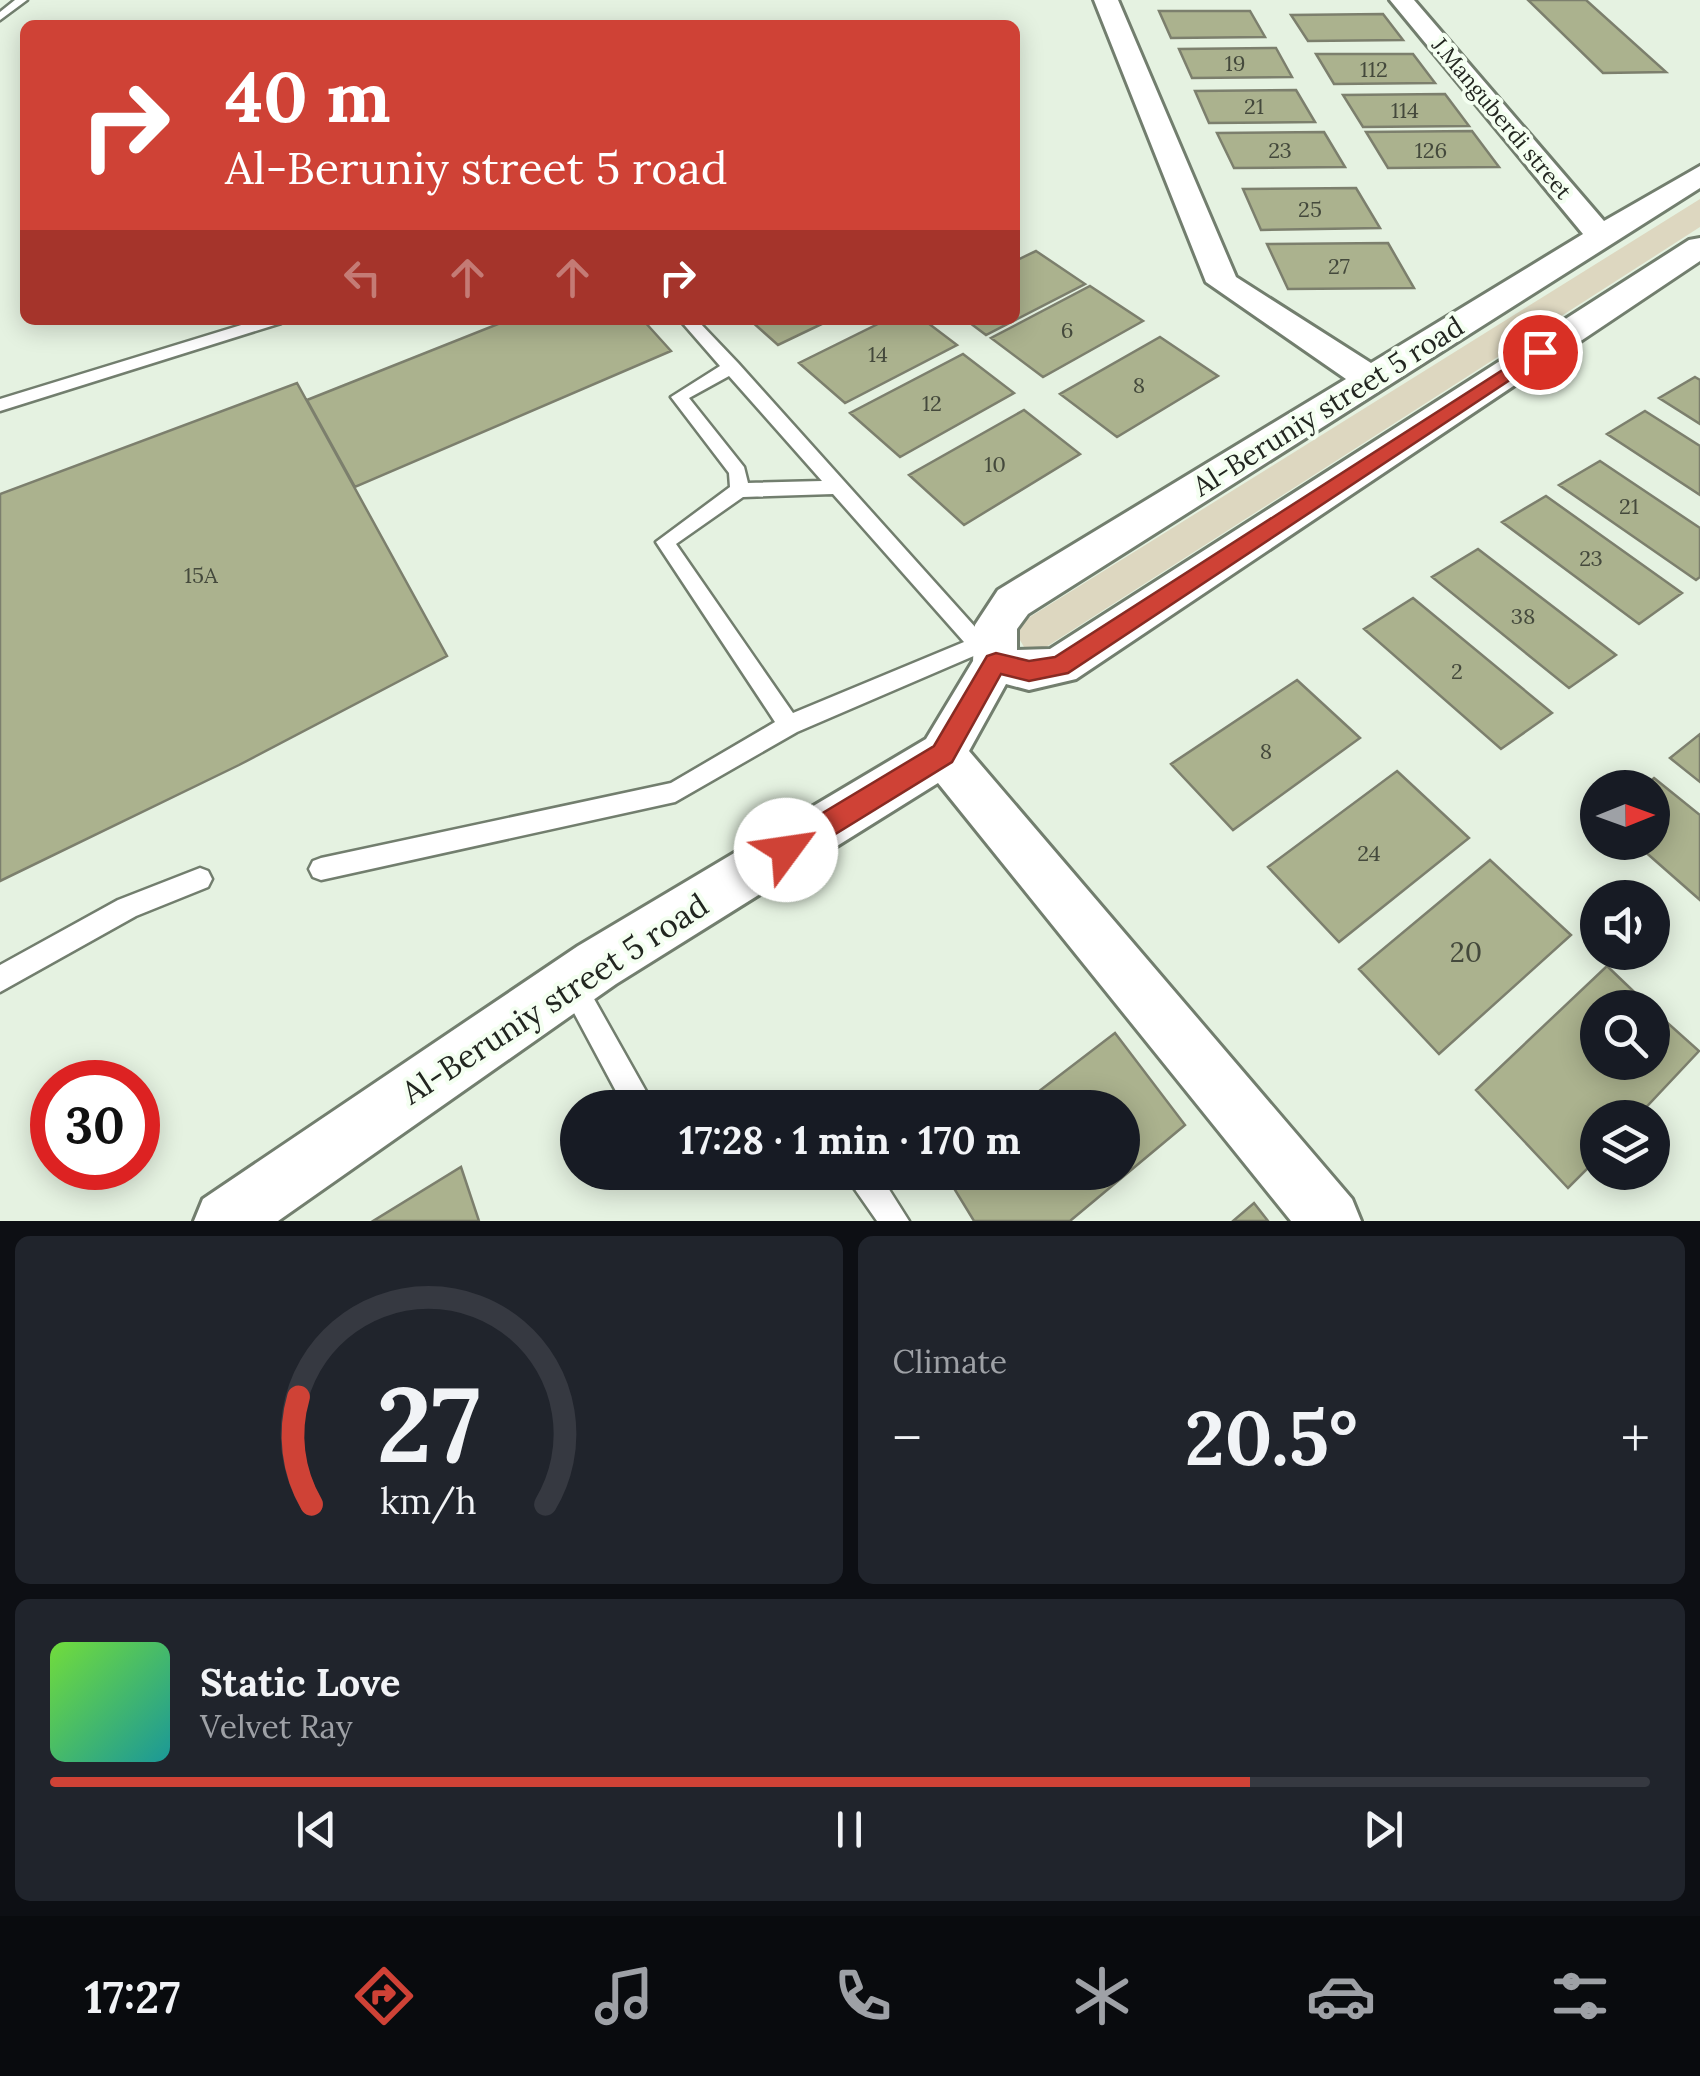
<!DOCTYPE html>
<meta charset="utf-8">
<style>
:root{--surface:#171b24;--page:#20242c;--text:#f1f3f6;--muted:#9ea1a6;--line:#363941;--accent:#cf4236}
body{margin:0;font-family:Lora,serif;background:var(--page);color:var(--text);height:100vh;display:flex;flex-direction:column;font-size:38px;white-space:nowrap}
*{box-sizing:border-box;margin:0}
p{font-size:32px;color:var(--muted)}
.icon{flex:none;width:55px;height:55px;fill:none;stroke:currentColor;stroke-width:2;stroke-linecap:round;stroke-linejoin:round}
.map{position:relative;height:1221px;overflow:hidden}
.side{display:flex;flex-direction:column;gap:15px;padding:15px;background:#0d0f14;flex:1}
.side>*{flex:none}
.guide{position:absolute;left:20px;top:20px;width:1000px;height:305px;border-radius:15px;box-shadow:0 5px 25px #0003;background:#cf4236;color:#fff;overflow:hidden}
.needle{width:65px;rotate:89deg}
.fabs{position:absolute;left:1580px;top:770px;display:grid;gap:20px}
.fabs a{display:grid;place-items:center;width:90px;height:90px;border-radius:50%;background:var(--surface);box-shadow:0 5px 25px #0003;font-size:50px}
.speed{position:absolute;left:30px;top:1060px;display:flex;gap:20px;font-size:50px;font-weight:700;text-align:center}
.speed>*{display:grid;place-content:center;width:130px;height:130px;border-radius:50%;background:var(--surface);box-shadow:0 5px 25px #0003;line-height:1}
.speed .limit{border:15px solid #d22;background:#fff;color:#111}
.pin{position:absolute;display:grid;place-items:center;width:85px;height:85px;color:#fff;margin:-42px;border:5px solid #fff;border-radius:50%;box-shadow:0 2px 10px #0007}
.me{position:absolute;width:110px;margin:-55px;rotate:59deg;stroke-linejoin:round;filter:drop-shadow(0 0 8px #0008)}
.turn{display:flex;align-items:center;gap:35px;height:210px;padding:0 40px;font-size:45px}
.turn .icon{width:130px;height:130px;stroke-width:2.5}
.turn b{display:block;font-size:70px;line-height:85px}
.lanes{display:flex;align-items:center;height:95px;padding:0 40px;background:#0003;justify-content:center;gap:50px;direction:ltr}
.lanes .off{opacity:.35}
.big{font-size:75px;font-weight:700;line-height:1.1}
.side .widget{flex:1;display:flex;flex-direction:column;justify-content:center;gap:15px;min-width:0;padding:0 35px;border-radius:15px;background:var(--page)}
.side .dial{align-items:center;gap:0}
.dial svg{height:260px;overflow:visible;fill:none;stroke:var(--line);stroke-width:7;stroke-linecap:round;text-anchor:middle}
.dial text{fill:var(--text);stroke:none}
.song{display:flex;align-items:center;gap:30px}
.cover{width:120px;height:120px;border-radius:15px;background:linear-gradient(135deg,hsl(100 70% 55%),hsl(180 70% 35%))}
.played{height:10px;border-radius:5px;background:linear-gradient(90deg,var(--accent) 75%,var(--line) 75%)}
.keys{display:flex;justify-content:space-around;direction:ltr}
.heat{display:flex;justify-content:space-between;align-items:center;font-size:55px;direction:ltr}
.side .tiles{flex:1;display:grid;gap:15px;grid-template-columns:1fr 1fr}
.widget:last-child{grid-column:span 2}
.trip{position:absolute;left:560px;top:1090px;width:580px;height:100px;border-radius:50px;background:var(--surface);box-shadow:0 5px 25px #0003;font-weight:700;line-height:100px;text-align:center}
.dock{display:flex;height:160px;justify-content:space-around;align-items:center;background:#090b0e;color:var(--muted)}
.dock .icon{width:70px;height:70px}
.dock .current{color:var(--accent)}
.dock b{font-size:45px;color:var(--text)}
.map>svg:first-child{display:block}
.green{fill:#ddd7c0}
.building{fill:#abb28e;stroke:#7c7f6d;stroke-width:2.5}
.lines{fill:none;stroke-linecap:round;stroke-linejoin:round}
.service-casing{stroke:#727e6e;stroke-width:5}
.minor-casing{stroke:#727e6e;stroke-width:6}
.service{fill:#fff;fill-rule:evenodd}
.minor{fill:#fff;fill-rule:evenodd}
.route{fill:#cf4236;stroke:#872b23;stroke-width:2.5}
.labels{text-anchor:middle;stroke-width:8;stroke-linejoin:round;paint-order:stroke}
.number-label{font-size:22px;fill:#44493c}
.far-street-label{font-size:22px;fill:#222620;stroke:#f4fff1}
.street-label{font-size:28px;fill:#222620;stroke:#f4fff1}
.near-number-label{font-size:28px;fill:#44493c}
.near-street-label{font-size:32px;fill:#222620;stroke:#f4fff1}
</style>
<div class="map">
<svg width="1700" height="1221" viewBox="0 0 1700 1221">
<rect width="100%" height="100%" fill="#e5f2e1"/>
<path class="green" d="M1700,199V227L1043,649L1024,647L1017,635L1025,620Z"/>
<path class="building" d="M1528,0H1586L1666,72L1603,73Z
M1159,11H1250L1265,37L1171,38Z
M1383,14L1403,40L1308,41L1291,15Z
M1276,48L1292,77L1192,78L1179,49Z
M1316,54H1413L1435,83L1334,84Z
M1296,90L1315,122L1209,123L1195,91Z
M1445,94L1469,126L1363,127L1343,95Z
M1472,131L1499,167L1388,168L1366,132Z
M1324,132L1345,167L1234,168L1217,133Z
M1356,188L1380,228L1261,230L1243,189Z
M1388,243L1414,288L1288,289L1267,244Z
M1036,251L1085,284L986,335L966,320H1015V261Z
M1090,286L1143,321L1043,377L991,338Z
M643,320L671,351L355,487L307,400L508,320Z
M750,320H830L778,345Z
M886,320H924L957,345L845,403L799,363Z
M1160,337L1218,376L1117,437L1060,394Z
M963,354L1014,393L900,457L850,413Z
M1695,377L1700,380V424L1659,398Z
M297,383L447,656L239,765L0,881V494Z
M1024,410L1080,454L964,525L909,475Z
M1645,411L1700,446V495L1607,434Z
M1600,461L1700,528V577L1696,580L1559,485Z
M1546,496L1682,593L1639,624L1502,522Z
M1478,549L1616,655L1569,688L1432,577Z
M1413,598L1552,713L1501,749L1364,629Z
M1297,680L1360,738L1233,830L1171,764Z
M1700,734V782L1670,758Z
M1397,771L1469,838L1339,942L1268,867Z
M1654,778L1700,815V900L1634,842H1652V788H1642Z
M1490,860L1571,935L1439,1054L1359,969Z
M1607,966L1651,1008H1598V1062H1652V1009L1699,1051L1636,1118H1598V1158L1568,1188L1476,1090Z
M1115,1033L1185,1125L1070,1221H974L944,1172H1122V1108H1017Z
M461,1167L479,1221H373Z
M1254,1203L1268,1221H1233Z"/>
<g class="lines">
<defs>
<path id="service" d="M15,0H27L0,20V12Z
M258,320H283L281,323L0,411V399Z
M680,320H697L738,363L994,648L997,654L994,660L987,663L976,655L797,732L675,802L321,880L313,877L309,869L313,861L321,858L671,783L775,722L656,542L730,487L729,473L671,397L720,366ZM729,376L822,481L748,483L744,467L689,398ZM833,494L964,642L793,713L676,544L743,497Z
M200,868L208,871L212,879L208,887L136,916L0,992V965L118,900Z
M571,970L580,974L647,1093L662,1098L665,1108H625L558,983L562,974Z
M833,1172H878L909,1221H877L854,1188L837,1182Z"/>
<path id="minor" d="M1094,0H1118L1236,277L1371,363L1583,234L1390,0H1414L1604,221L1700,166V188L1028,614L1017,629V650L1050,649L1689,240L1700,238V261L1076,679L1029,690L1006,684L969,751L1352,1199L1361,1221H1291L938,783L616,984L278,1221H194L203,1199L578,946L926,739L973,661L975,625L998,590L1346,379L1206,282Z"/>
</defs>
<use href="#service" class="service-casing"/>
<use href="#minor" class="minor-casing"/>
<use href="#service" class="service"/>
<use href="#minor" class="minor"/>
</g>
<path class="route" d="M1540,346L1546,348V356L1068,673L1029,681L1001,674L952,762L795,859L786,863L776,859L772,850L776,841L934,746L987,656L996,653L1029,661L1055,657Z"/>
<g class="labels">
<g class="number-label">
<text x="1235" y="71">19</text>
<text x="1374" y="77">112</text>
<text x="1254" y="114">21</text>
<text x="1405" y="118">114</text>
<text x="1280" y="158">23</text>
<text x="1431" y="158">126</text>
<text x="1310" y="217">25</text>
<text x="1339" y="274">27</text>
<text x="1067" y="338">6</text>
<text x="878" y="362">14</text>
<text x="1139" y="393">8</text>
<text x="932" y="411">12</text>
<text x="995" y="472">10</text>
<text x="1629" y="514">21</text>
<text x="1591" y="566">23</text>
<text x="201" y="583">15A</text>
<text x="1523" y="624">38</text>
<text x="1457" y="679">2</text>
<text x="1266" y="759">8</text>
<text x="1369" y="861">24</text>
</g>
<g class="far-street-label">
<text transform="translate(1502 118) rotate(50)" y="8">J.Manguberdi street</text>
</g>
<g class="street-label">
<text transform="translate(1328 406) rotate(-32)" y="10">Al-Beruniy street 5 road</text>
</g>
<g class="near-number-label">
<text x="1466" y="962">20</text>
</g>
<g class="near-street-label">
<text transform="translate(555 999) rotate(-33)" y="11">Al-Beruniy street 5 road</text>
</g>
</g>
</svg>
<div class="fabs">
<a><svg class="needle" viewBox="-14 -14 28 28"><path d="M0-13l5 13h-10z" fill="#e53935"/><path d="M0 13l5-13h-10z" fill="#9ea1a6"/></svg></a>
<a><svg class="icon" aria-label="sound" viewBox="0 0 24 24"><path d="M4 9h4l5-4v14l-5-4H4zM17 9q2 3 0 6"/></svg></a>
<a><svg class="icon" aria-label="search" viewBox="0 0 24 24"><circle cx="10" cy="10" r="6"/><path d="M15 15l6 6"/></svg></a>
<a><svg class="icon" aria-label="layers" viewBox="0 0 24 24"><path d="M12 4l9 5-9 5-9-5zM3 14l9 5 9-5"/></svg></a>
</div>
<div class="speed"><div class="limit">30</div></div>
<div class="pin" style="left:1540px;top:352px;background:#d93025"><svg class="icon" aria-label="arrive" viewBox="0 0 24 24"><path d="M6 21V4h12l-3 4 3 4H6"/></svg></div>
<svg class="me" style="left:786px;top:850px" viewBox="-20 -20 40 40"><circle r="19" fill="#fff"/><path d="M0-13L10 11 0 6-10 11z" fill="#cf4236"/></svg>
<div class="trip">17:28 · 1 min · 170 m</div>
<div class="guide">
<div class="turn"><svg class="icon" aria-label="right" viewBox="0 0 24 24"><path d="M7 20v-9h11M14 6l5 5-5 5"/></svg><div><b>40 m</b>Al-Beruniy street 5 road</div></div>
<div class="lanes"><svg class="icon off" aria-label="left" viewBox="0 0 24 24"><path d="M17 20v-9H6M10 6l-5 5 5 5"/></svg><svg class="icon off" aria-label="ahead" viewBox="0 0 24 24"><path d="M12 20V5M6 11l6-6 6 6"/></svg><svg class="icon off" aria-label="ahead" viewBox="0 0 24 24"><path d="M12 20V5M6 11l6-6 6 6"/></svg><svg class="icon" aria-label="right" viewBox="0 0 24 24"><path d="M7 20v-9h11M14 6l5 5-5 5"/></svg></div>
</div>
</div>
<section class="side">
<div class="tiles">
<div class="widget dial"><svg viewBox="0 0 100 80">
<path d="M14 69A42 42 0 1 1 86 69"/>
<path d="M14 69A42 42 0 0 1 10 36" stroke="#cf4236"/>
<text x="50" y="56" font-size="32" font-weight="700">27</text>
<text x="50" y="72" font-size="11">km/h</text>
</svg></div>
<div class="widget"><p>Climate</p>
<div class="heat"><a>−</a><b class="big">20.5°</b><a>+</a></div>
</div>
<div class="widget">
<div class="song"><i class="cover"></i><div><b>Static Love</b><p>Velvet Ray</p></div></div>
<div class="played"></div>
<div class="keys"><svg class="icon" aria-label="previous" viewBox="0 0 24 24"><path d="M18 5L8 12l10 7zM5 5v14"/></svg><svg class="icon" aria-label="pause" viewBox="0 0 24 24"><path d="M8 5v14M16 5v14"/></svg><svg class="icon" aria-label="next" viewBox="0 0 24 24"><path d="M6 5l10 7-10 7zM19 5v14"/></svg></div>
</div>
</div>
</section>
<nav class="dock">
<b>17:27</b>
<svg class="icon current" aria-label="directions" viewBox="0 0 24 24"><path d="M12 3l9 9-9 9-9-9zM9 14v-3h6M13 9l2 2-2 2"/></svg>
<svg class="icon" aria-label="music" viewBox="0 0 24 24"><path d="M9 18V5l10-2v13"/><circle cx="6" cy="18" r="3"/><circle cx="16" cy="16" r="3"/></svg>
<svg class="icon" aria-label="phone" viewBox="0 0 24 24"><path d="M5 4h4l2 5-3 2q2 4 5 5l2-3 5 2v4C11 20 4 13 5 4z"/></svg>
<svg class="icon" aria-label="climate" viewBox="0 0 24 24"><path d="M12 3v18M4 7l16 10M4 17L20 7"/></svg>
<svg class="icon" aria-label="car" viewBox="0 0 24 24"><path d="M5 17H2v-5l4-1 3-4h7l3 4 3 1v5h-3M9 17h6M6 11h13"/><circle cx="7" cy="17" r="2"/><circle cx="17" cy="17" r="2"/></svg>
<svg class="icon" aria-label="filters" viewBox="0 0 24 24"><path d="M4 7h16M4 17h16"/><circle cx="9" cy="7" r="2"/><circle cx="15" cy="17" r="2"/></svg>
</nav>
